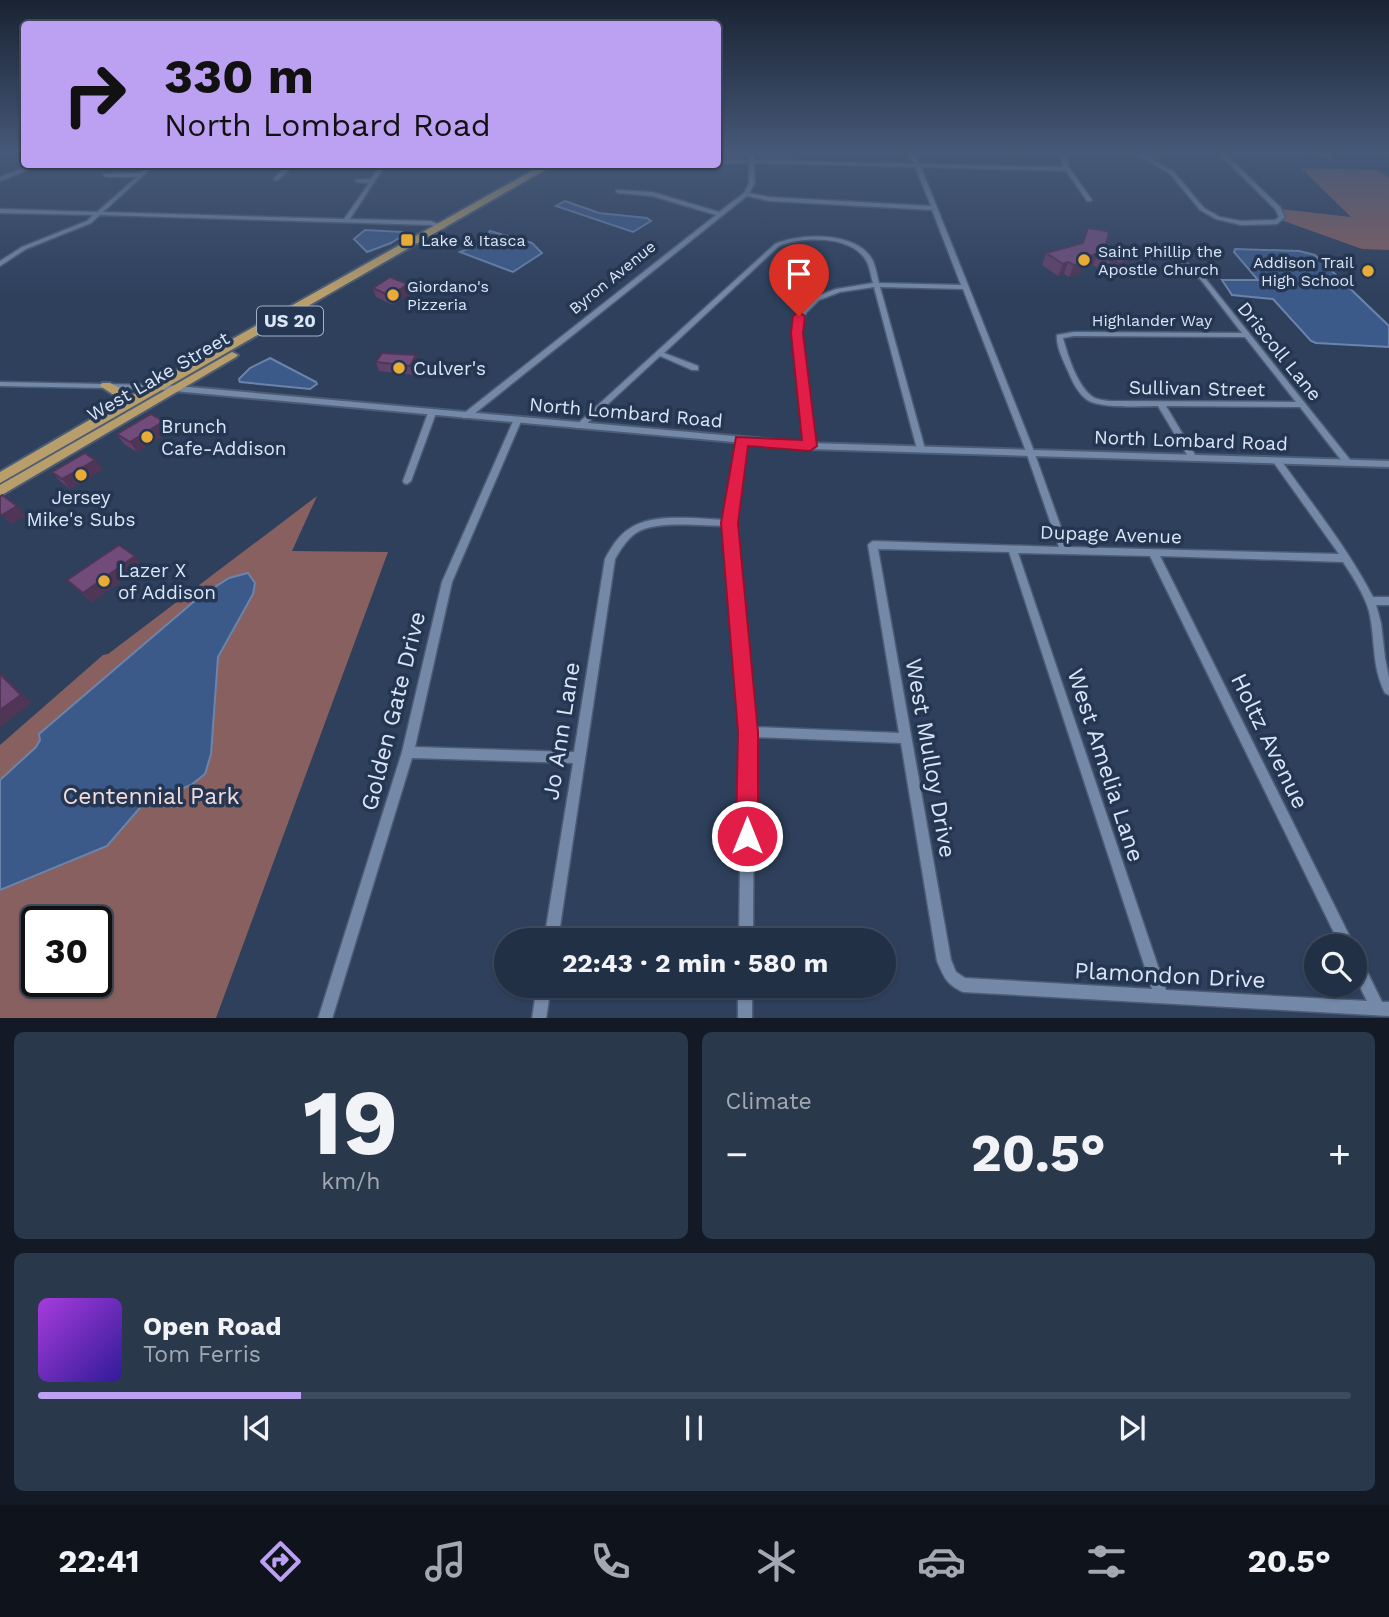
<!DOCTYPE html>
<meta charset="utf-8">
<style>
:root{--surface:#223045;--page:#2a384c;--text:#f1f3f6;--muted:#a2a9b3;--line:#3f4b5e;--accent:#bca0f2}
body{margin:0;font-family:"Work Sans",sans-serif;background:var(--page);color:var(--text);height:100vh;display:flex;flex-direction:column;font-size:26px;white-space:nowrap}
*{box-sizing:border-box;margin:0}
p{font-size:23px;color:var(--muted)}
.icon{flex:none;width:38px;height:38px;fill:none;stroke:currentColor;stroke-width:2;stroke-linecap:round;stroke-linejoin:round}
.map{position:relative;height:1018px;overflow:hidden}
.details{display:flex;flex-direction:column;gap:14px;padding:14px;background:#131a26;flex:1}
.details>*{flex:none}
.top-card{position:absolute;left:21px;top:21px;width:700px;height:147px;border-radius:7px;box-shadow:0 2px 5px #0004,0 0 0 2px var(--line);background:#bca0f2;color:#111;overflow:hidden}
.buttons{position:absolute;left:1304px;top:934px;display:grid;gap:14px}
.buttons a{display:grid;place-items:center;width:63px;height:63px;border-radius:50%;background:var(--surface);box-shadow:0 2px 5px #0004,0 0 0 2px var(--line);font-size:35px}
.speed{position:absolute;left:21px;top:906px;display:flex;gap:14px;font-size:35px;font-weight:700;text-align:center}
.speed>*{display:grid;place-content:center;width:91px;height:91px;border-radius:50%;background:var(--surface);box-shadow:0 2px 5px #0004,0 0 0 2px var(--line);line-height:1}
.speed .limit{border:4px solid #111;border-radius:10px;background:#fff;color:#111}
.pin{position:absolute;display:grid;place-items:center;width:60px;height:60px;color:#fff;margin:-72px -30px;border-radius:50% 50% 50% 0;rotate:-45deg;box-shadow:0 0 7px #0007}
.pin .icon{rotate:45deg}
.me{position:absolute;width:77px;margin:-38px;rotate:0deg;stroke-linejoin:round;filter:drop-shadow(0 0 5px #0008)}
.turn{display:flex;align-items:center;gap:24px;height:147px;padding:0 28px;font-size:32px}
.turn .icon{width:91px;height:91px;stroke-width:2.5}
.turn b{display:block;font-size:49px;line-height:60px}
.big{font-size:52px;font-weight:700;line-height:1.1}
.details .widget{flex:1;display:flex;flex-direction:column;justify-content:center;gap:10px;min-width:0;padding:0 24px;border-radius:10px;background:var(--page)}
.details .dial{align-items:center;gap:0}
.dial b{font-size:91px;line-height:1}
.song{display:flex;align-items:center;gap:21px}
.cover{width:84px;height:84px;border-radius:10px;background:linear-gradient(135deg,hsl(280 70% 55%),hsl(250 70% 35%))}
.played{height:7px;border-radius:4px;background:linear-gradient(90deg,var(--accent) 20%,var(--line) 20%)}
.keys{display:flex;justify-content:space-around;direction:ltr}
.heat{display:flex;justify-content:space-between;align-items:center;font-size:38px;direction:ltr}
.details .tiles{flex:1;display:grid;gap:14px;grid-template-columns:1fr 1fr}
.widget:last-child{grid-column:span 2}
.trip{position:absolute;left:494px;top:928px;width:402px;height:70px;border-radius:35px;background:var(--surface);box-shadow:0 2px 5px #0004,0 0 0 2px var(--line);font-weight:700;line-height:70px;text-align:center}
.tabs{display:flex;height:112px;justify-content:space-around;align-items:center;background:#0e131c;color:var(--muted)}
.tabs .icon{width:49px;height:49px}
.tabs .active{color:var(--accent)}
.tabs b{font-size:32px;color:var(--text)}
.map>svg:first-child{display:block}
.green{fill:#886060;fill-rule:evenodd}
.water{fill:#3b5a8a;stroke:#6b84ab;stroke-width:2}
.lines{fill:none;stroke-linecap:round;stroke-linejoin:round}
.minor-casing{stroke:#4d5c74;stroke-width:3}
.tertiary-casing{stroke:#4d5c74;stroke-width:4}
.primary-casing{stroke:#4d5c74;stroke-width:4}
.minor{fill:#7489a8;fill-rule:evenodd}
.tertiary{fill:#7489a8;fill-rule:evenodd}
.primary{fill:#b89e6b;fill-rule:evenodd}
.wall{fill:#61416a}
.shaded-wall{fill:#4f3556}
.building{fill:#714c7b;stroke:#4f3556;stroke-width:2}
.route{fill:#e11d48;stroke:#92132f;stroke-width:2}
.poi-dot{fill:#e9ab38;stroke:#243651;stroke-width:2.5}
.labels{text-anchor:middle;stroke-width:7;stroke-linejoin:round;paint-order:stroke}
.far-poi-label{font-size:16px;fill:#dae6f7;stroke:#243651;text-anchor:start}
.far-street-label{font-size:16px;fill:#dae6f7;stroke:#243651}
.shield{fill:#243651;stroke:#a3b1c5;stroke-width:2}
.shield-label{font-size:18px;font-weight:bold;fill:#dae6f7}
.street-label{font-size:19px;fill:#dae6f7;stroke:#243651}
.poi-label{font-size:19px;fill:#dae6f7;stroke:#243651;text-anchor:start}
.near-street-label{font-size:23px;fill:#dae6f7;stroke:#243651}
.near-park-label{font-size:23px;fill:#f2dddc;stroke:#243651}
</style>
<div class="map">
<svg width="1389" height="1019" viewBox="0 0 1389 1019">
<rect width="100%" height="100%" fill="#2e405c"/>
<path class="green" d="M1301,168L1378,170L1389,178V250L1362,249L1281,220L1280,209L1351,217Z
M317,496L292,551L388,552L216,1018H0V745L103,655L108,654ZM37,922H96V982H37Z"/>
<path class="water" d="M565,201L599,213L647,218L651,221L633,232L556,206Z
M365,230L402,232L405,234L391,243L367,252L354,239Z
M490,231L532,243L542,253L513,272L460,252L478,245Z
M1235,249L1299,251L1315,255L1389,326V347L1316,343L1311,341L1273,299L1232,295L1222,280H1258L1234,252Z
M270,358L316,382L317,384L310,389L240,382L239,379L250,368Z
M248,573L255,583L253,594L218,657L211,754L205,774L191,785L144,803L107,846L0,890V780L36,747L40,740L39,734L198,598L229,578Z"/>
<g class="lines">
<defs>
<path id="minor" d="M749,152H754V160L914,164L909,152H914L919,164L1063,167L1062,160L1056,152H1061L1068,160V166L1092,200L1091,201H1087L1066,171L921,167L1032,446L1068,547L1339,554L1274,463L1273,461L1274,459H1280C1312,504 1347,547 1373,597H1389V605H1376L1381,623L1385,658L1389,678V695L1385,693C1371,664 1376,641 1369,611C1364,594 1353,577 1343,562L1160,556L1355,947H1341L1150,556L1018,553L1166,990L1367,1001L1354,975V953L1359,955L1382,1002H1389V1016L963,992C946,984 944,977 937,961L901,743L754,737L753,940H739L742,732L726,526C703,526 655,520 636,533C627,539 620,550 615,559L558,940H544L573,763L412,758L332,1019H318L402,752L442,582L515,417H521L522,419L452,582L415,747L574,752L605,559C611,548 618,536 629,529C652,512 699,519 726,520L738,439H744L745,441L734,523L753,727L899,733L868,545L870,543L873,541L1059,547L1024,446L963,289L880,287L925,449L921,452L917,449L874,287L840,292L819,300L806,313L800,333L814,446L813,448H807L794,333L799,312L815,297L836,289L873,283C871,277 870,268 867,262C853,235 802,236 779,246L664,353L698,366V370H692L660,356L582,428H576L575,426L775,244C801,233 858,231 873,261C876,268 877,276 879,283L961,285L932,210L769,201L747,196L469,418H463L462,416L463,414L716,215L652,196L618,193L616,192V190L652,192L719,212L744,193L749,183V163H718V160H749ZM754,163L915,167L931,206L769,197L749,193L755,183ZM878,549L1009,552L1152,989L965,978L956,972L951,960Z
M1133,152H1139L1174,172L1204,208L1220,217L1241,221L1275,220L1279,217L1275,209L1217,152H1223L1280,207L1285,217L1277,224L1241,225L1216,219L1200,210L1170,174Z
M1232,152H1307L1304,154H1235Z
M1314,152H1321L1332,156L1329,158Z
M1385,152H1389V154L1386,153Z
M34,164H42L0,181V177Z
M150,164H156L103,212L344,219L369,183L356,182V180L371,179L381,164H386L350,219L431,221L446,227L443,229L430,225L100,215L91,223L26,249L0,266V261L22,247L87,221L93,215L0,213V209L97,212L137,177H106L103,175L104,174L140,173Z
M290,164H296L278,180H274V178Z
M1181,261H1185L1205,278L1351,461L1352,463L1351,465H1345L1300,407L1166,406L1197,458L1193,461L1190,460L1158,406C1142,406 1098,409 1086,399C1078,393 1072,381 1068,371C1063,360 1056,346 1057,335L1074,332L1242,333L1201,280L1181,263ZM1074,336L1245,337L1296,402L1109,401C1104,400 1098,400 1093,397C1078,388 1067,354 1063,338Z
M0,382L155,385L159,387L155,389L0,386Z
M432,410L436,413L411,481L407,484L404,483L403,481L428,413Z
M537,985H551L546,1019H532Z
M738,985H752V1019H738Z"/>
<path id="tertiary" d="M155,384L810,443L1389,461V467L810,449L152,389L151,387L152,385Z"/>
<path id="primary" d="M544,164H555L0,483V472L117,404V397L100,386L102,383H110L127,392L129,397Z
M232,352L238,355L236,357L0,496V485Z"/>
</defs>
<use href="#minor" class="minor-casing"/>
<use href="#tertiary" class="tertiary-casing"/>
<use href="#primary" class="primary-casing"/>
<use href="#minor" class="minor"/>
<use href="#tertiary" class="tertiary"/>
<use href="#primary" class="primary"/>
</g>
<path class="wall" d="M1105,247L1120,250L1122,273L1114,275L1103,272L1093,265L1082,268L1080,274L1069,277L1064,274L1058,276L1042,265L1046,253Z
M408,284L411,293L393,305L376,297L373,288Z
M376,362L419,365L413,375L379,371Z
M164,421L170,431L137,452L124,444L117,434Z
M103,469L70,489L60,481L52,472Z
M143,566L92,602L67,580Z"/>
<path class="shaded-wall" d="M1098,253L1093,265L1082,268L1080,274L1069,277L1074,265L1080,259Z
M1128,261L1122,273L1114,275L1119,263Z
M1068,262L1064,274L1058,276L1063,264Z
M408,284L411,293L393,305L390,296Z
M416,355L419,365L413,375L410,366Z
M164,421L170,431L137,452L130,442Z
M95,460L103,469L70,489L62,479Z
M17,506L26,516L11,524L2,515Z
M135,556L143,566L92,602L83,593Z
M0,672L32,703L0,727Z"/>
<path class="building" d="M1088,228L1107,231L1109,233L1105,247L1120,250L1129,257L1128,261L1119,263L1108,260L1098,253L1080,259L1085,262L1074,265L1068,262L1063,264L1046,253L1083,243Z
M390,277L408,284L390,296L373,288Z
M382,353L416,355L410,366L376,362Z
M151,414L164,421L130,442L117,434Z
M85,453L95,460L62,479L52,472Z
M2,495L17,506L2,515L0,514V497Z
M119,545L135,556L83,593L67,580Z
M0,674L21,695L0,710Z"/>
<linearGradient id="sky" x2="0" y2="1"><stop stop-color="#192333"/><stop offset="0.52" stop-color="#465978"/><stop offset="1" stop-color="#465978" stop-opacity="0"/></linearGradient>
<rect width="1389" height="294" fill="url(#sky)"/>
<path class="route" d="M799,312L805,316L803,333L817,446L810,451L748,446L738,523L758,732V836L755,844L747,847L739,844L736,836L738,732L721,523L736,437L802,440L791,333L793,316Z"/>
<g class="poi-dot">
<rect x="400" y="233" width="14" height="14" rx="3.5"/>
<circle cx="1084" cy="260" r="7"/>
<circle cx="1368" cy="271" r="7"/>
<circle cx="393" cy="295" r="7"/>
<circle cx="399" cy="368" r="7"/>
<circle cx="147" cy="437" r="7"/>
<circle cx="81" cy="475" r="7"/>
<circle cx="104" cy="581" r="7"/>
</g>
<g class="labels">
<g class="far-poi-label">
<text x="421" y="246">Lake &amp; Itasca</text>
<text x="1098" y="257">Saint Phillip the<tspan x="1098" dy="18">Apostle Church</tspan></text>
<text x="1354" y="268" text-anchor="end">Addison Trail<tspan x="1354" dy="18">High School</tspan></text>
<text x="407" y="292">Giordano's<tspan x="407" dy="18">Pizzeria</tspan></text>
</g>
<g class="far-street-label">
<text transform="translate(612 277) rotate(-39)" y="6">Byron Avenue</text>
<text x="1152" y="326">Highlander Way</text>
</g>
<rect class="shield" x="257" y="306.5" width="66" height="29" rx="5"/>
<g class="shield-label">
<text x="290" y="327">US 20</text>
</g>
<g class="street-label">
<text transform="translate(1280 351) rotate(51)" y="7">Driscoll Lane</text>
<text transform="translate(158 376) rotate(-30)" y="7">West Lake Street</text>
<text transform="translate(1197 388) rotate(1)" y="7">Sullivan Street</text>
<text transform="translate(626 412) rotate(5)" y="7">North Lombard Road</text>
<text transform="translate(1191 440) rotate(2)" y="7">North Lombard Road</text>
<text transform="translate(1111 534) rotate(2)" y="7">Dupage Avenue</text>
</g>
<g class="poi-label">
<text x="413" y="375">Culver's</text>
<text x="161" y="433">Brunch<tspan x="161" dy="22">Cafe-Addison</tspan></text>
<text x="81" y="504" text-anchor="middle">Jersey<tspan x="81" dy="22">Mike's Subs</tspan></text>
<text x="118" y="577">Lazer X<tspan x="118" dy="22">of Addison</tspan></text>
</g>
<g class="near-street-label">
<text transform="translate(393 711) rotate(-76)" y="8">Golden Gate Drive</text>
<text transform="translate(561 731) rotate(-81)" y="8">Jo Ann Lane</text>
<text transform="translate(1270 741) rotate(64)" y="8">Holtz Avenue</text>
<text transform="translate(931 758) rotate(80)" y="8">West Mulloy Drive</text>
<text transform="translate(1106 765) rotate(72)" y="8">West Amelia Lane</text>
<text transform="translate(1170 975) rotate(3)" y="8">Plamondon Drive</text>
</g>
<g class="near-park-label">
<text x="151" y="804">Centennial Park</text>
</g>
</g>
</svg>
<div class="buttons">
<a><svg class="icon" aria-label="search" viewBox="0 0 24 24"><circle cx="10" cy="10" r="6"/><path d="M15 15l6 6"/></svg></a>
</div>
<div class="speed"><div class="limit">30</div></div>
<div class="pin" style="left:799px;top:316px;background:#d93025"><svg class="icon" aria-label="arrive" viewBox="0 0 24 24"><path d="M6 21V4h12l-3 4 3 4H6"/></svg></div>
<svg class="me" style="left:747px;top:836px" viewBox="-20 -20 40 40"><circle r="17" fill="#e11d48" stroke="#fff" stroke-width="3"/><path d="M0-11L8 9 0 5-8 9z" fill="#fff"/></svg>
<div class="trip">22:43 · 2 min · 580 m</div>
<div class="top-card">
<div class="turn"><svg class="icon" aria-label="right" viewBox="0 0 24 24"><path d="M7 20v-9h11M14 6l5 5-5 5"/></svg><div><b>330 m</b>North Lombard Road</div></div>
</div>
</div>
<section class="details">
<div class="tiles">
<div class="widget dial"><b>19</b><p>km/h</p></div>
<div class="widget"><p>Climate</p>
<div class="heat"><a>−</a><b class="big">20.5°</b><a>+</a></div>
</div>
<div class="widget">
<div class="song"><i class="cover"></i><div><b>Open Road</b><p>Tom Ferris</p></div></div>
<div class="played"></div>
<div class="keys"><svg class="icon" aria-label="previous" viewBox="0 0 24 24"><path d="M18 5L8 12l10 7zM5 5v14"/></svg><svg class="icon" aria-label="pause" viewBox="0 0 24 24"><path d="M8 5v14M16 5v14"/></svg><svg class="icon" aria-label="next" viewBox="0 0 24 24"><path d="M6 5l10 7-10 7zM19 5v14"/></svg></div>
</div>
</div>
</section>
<nav class="tabs">
<b>22:41</b>
<svg class="icon active" aria-label="directions" viewBox="0 0 24 24"><path d="M12 3l9 9-9 9-9-9zM9 14v-3h6M13 9l2 2-2 2"/></svg>
<svg class="icon" aria-label="music" viewBox="0 0 24 24"><path d="M9 18V5l10-2v13"/><circle cx="6" cy="18" r="3"/><circle cx="16" cy="16" r="3"/></svg>
<svg class="icon" aria-label="phone" viewBox="0 0 24 24"><path d="M5 4h4l2 5-3 2q2 4 5 5l2-3 5 2v4C11 20 4 13 5 4z"/></svg>
<svg class="icon" aria-label="climate" viewBox="0 0 24 24"><path d="M12 3v18M4 7l16 10M4 17L20 7"/></svg>
<svg class="icon" aria-label="car" viewBox="0 0 24 24"><path d="M5 17H2v-5l4-1 3-4h7l3 4 3 1v5h-3M9 17h6M6 11h13"/><circle cx="7" cy="17" r="2"/><circle cx="17" cy="17" r="2"/></svg>
<svg class="icon" aria-label="filters" viewBox="0 0 24 24"><path d="M4 7h16M4 17h16"/><circle cx="9" cy="7" r="2"/><circle cx="15" cy="17" r="2"/></svg>
<b>20.5°</b>
</nav>
